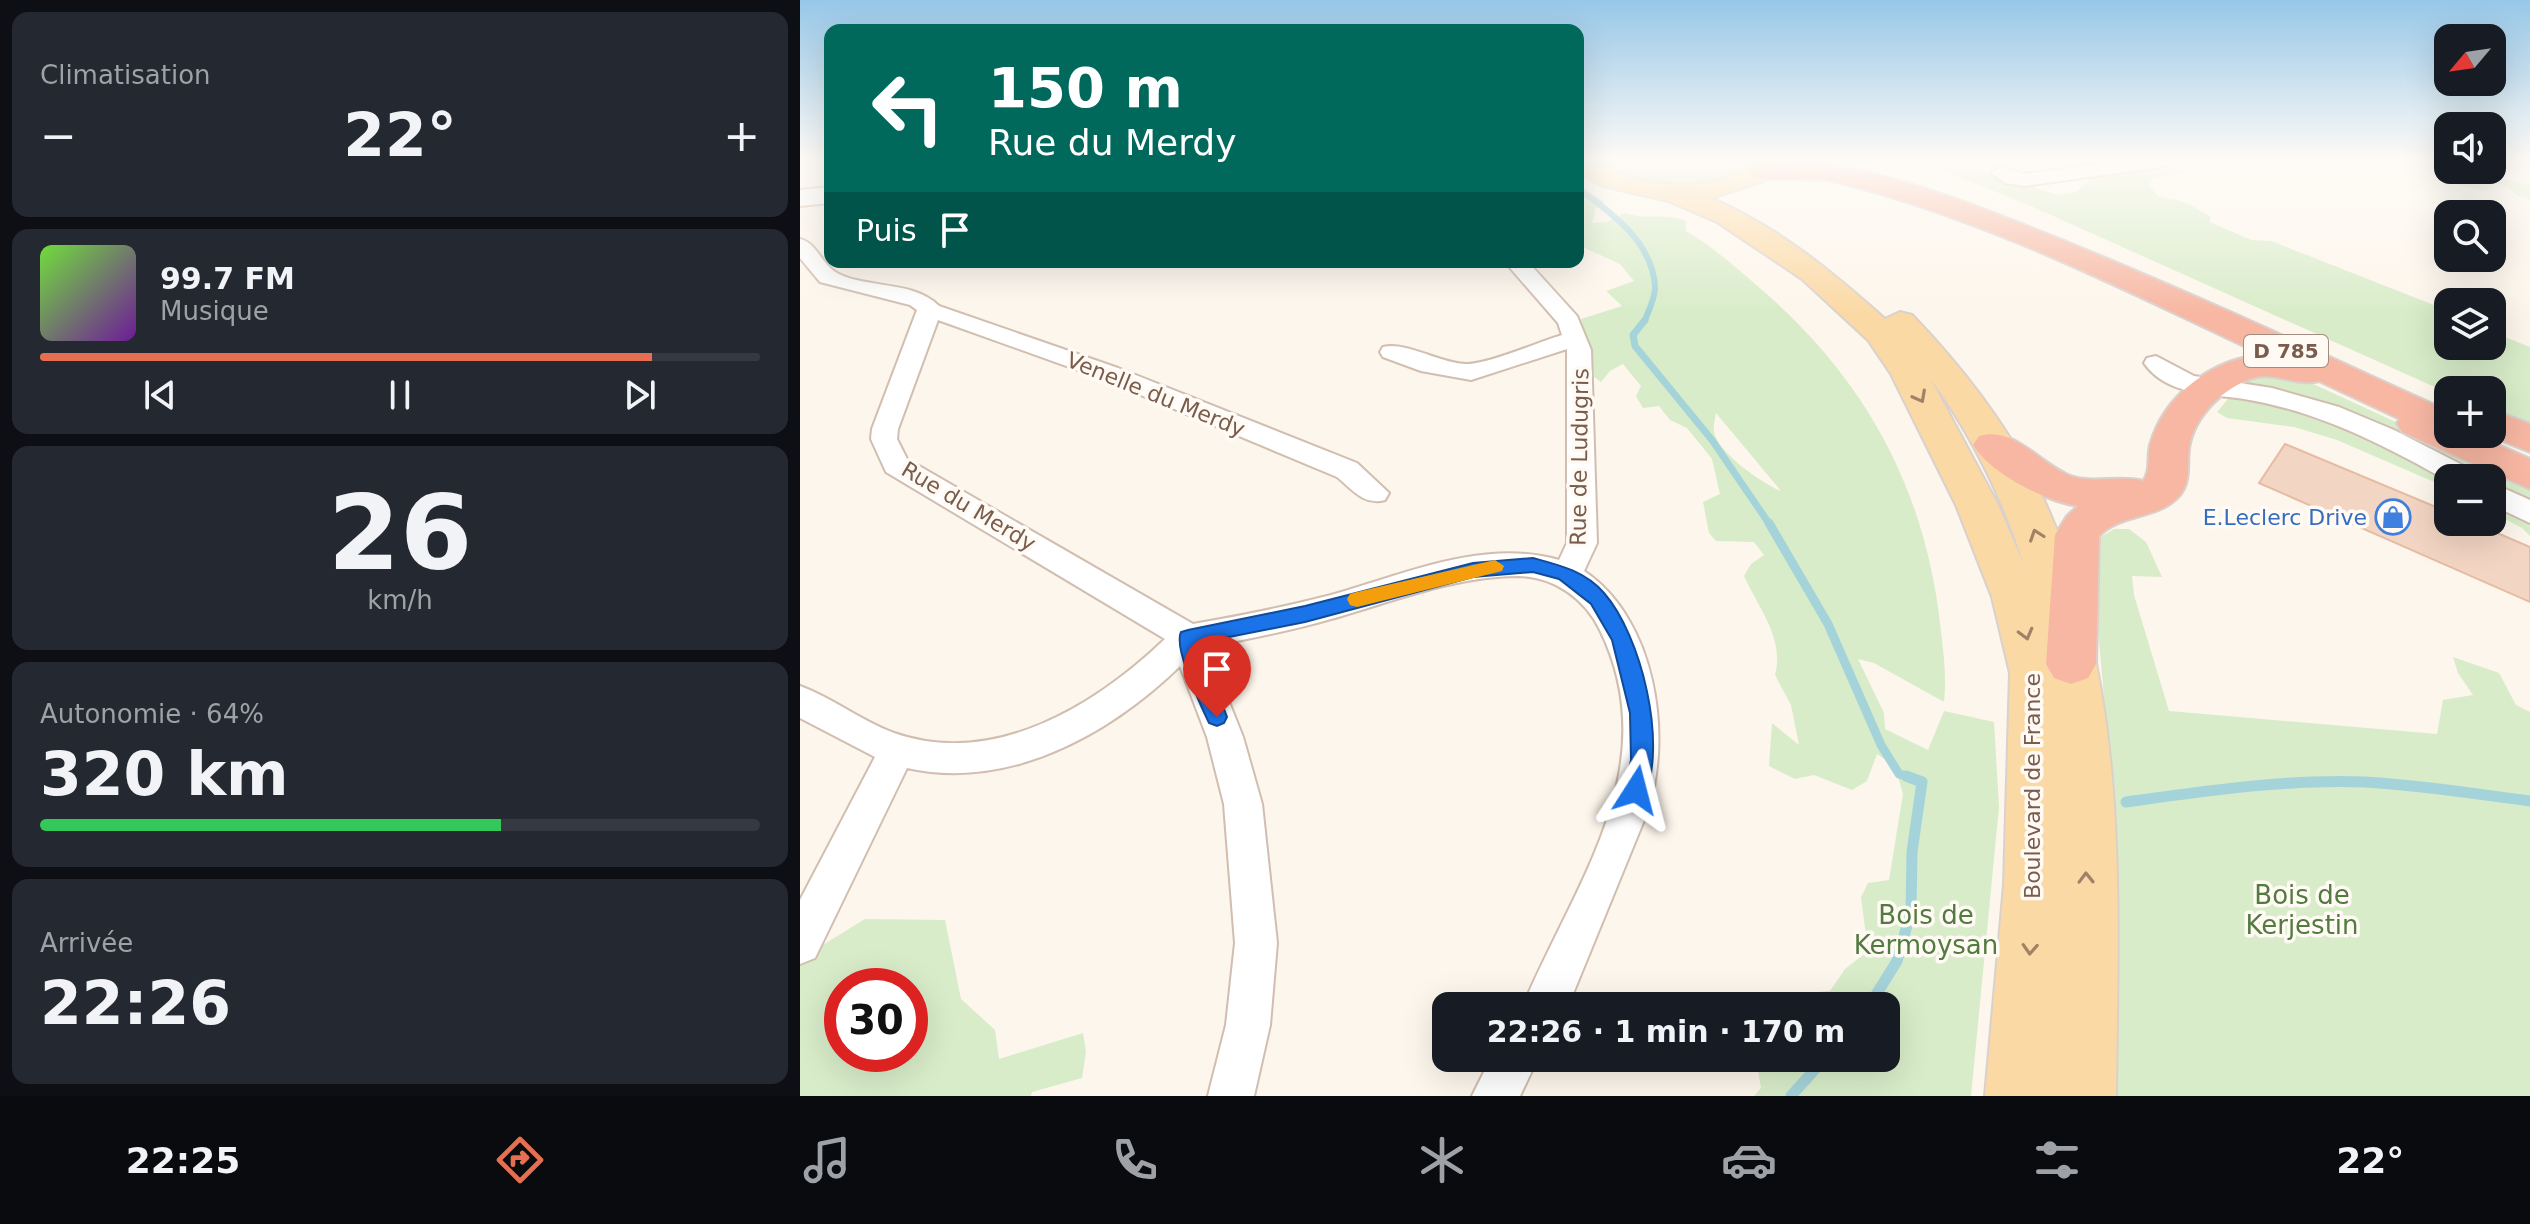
<!DOCTYPE html>
<html lang="fr">
<meta charset="utf-8">
<style>
:root{--surface:#171b24;--page:#242831;--text:#f1f3f6;--muted:#9ea1a6;--line:#363941;--accent:#e76f51}
body{margin:0;font-family:"DejaVu Sans",sans-serif;background:var(--page);color:var(--text);height:100vh;display:flex;flex-direction:column;font-size:30px;white-space:nowrap}
*{box-sizing:border-box;margin:0}
p{font-size:26px;color:var(--muted)}
.icon{flex:none;width:44px;height:44px;fill:none;stroke:currentColor;stroke-width:2;stroke-linecap:round;stroke-linejoin:round}
.map{position:relative;flex:1;overflow:hidden}
.sheet{display:flex;flex-direction:column;gap:12px;padding:12px;background:#0d0f14;width:800px}
.sheet>*{flex:none}
.guide{position:absolute;left:24px;top:24px;width:760px;height:244px;border-radius:16px;box-shadow:0 8px 32px #0002;background:#00695c;color:#fff;overflow:hidden}
.needle{width:52px;rotate:241deg}
.fabs{position:absolute;left:1634px;top:24px;display:grid;gap:16px}
.fabs a{display:grid;place-items:center;width:72px;height:72px;border-radius:16px;background:var(--surface);box-shadow:0 8px 32px #0002;font-size:40px}
.speed{position:absolute;left:24px;top:968px;display:flex;gap:16px;font-size:40px;font-weight:700;text-align:center}
.speed>*{display:grid;place-content:center;width:104px;height:104px;border-radius:50%;background:var(--surface);box-shadow:0 8px 32px #0002;line-height:1}
.speed .limit{border:12px solid #d22;background:#fff;color:#111}
.pin{position:absolute;display:grid;place-items:center;width:68px;height:68px;color:#fff;margin:-82px -34px;border-radius:50% 50% 50% 0;rotate:-45deg;box-shadow:0 0 8px #0007}
.pin .icon{rotate:45deg}
.me{position:absolute;width:88px;margin:-44px;rotate:9deg;stroke-linejoin:round;filter:drop-shadow(0 0 6px #0008)}
.turn{display:flex;align-items:center;gap:28px;height:168px;padding:0 32px;font-size:36px}
.turn .icon{width:104px;height:104px;stroke-width:2.5}
.turn b{display:block;font-size:56px;line-height:68px}
.then{display:flex;align-items:center;height:76px;padding:0 32px;background:#0003;gap:16px;font-size:30px}
.big{font-size:60px;font-weight:700;line-height:1.1}
.sheet .tile{flex:1;display:flex;flex-direction:column;justify-content:center;gap:12px;min-width:0;padding:0 28px;border-radius:16px;background:var(--page)}
.sheet .dial{align-items:center;gap:0}
.dial b{font-size:104px;line-height:1}
.song{display:flex;align-items:center;gap:24px}
.cover{width:96px;height:96px;border-radius:12px;background:linear-gradient(135deg,hsl(100 70% 55%),hsl(280 70% 35%))}
.played{height:8px;border-radius:4px;background:linear-gradient(90deg,var(--accent) 85%,var(--line) 85%)}
.keys{display:flex;justify-content:space-around;direction:ltr}
.heat{display:flex;justify-content:space-between;align-items:center;font-size:44px;direction:ltr}
.charge{height:12px;border-radius:6px;background:linear-gradient(90deg,#34c759 64%,var(--line) 0)}
.trip{position:absolute;left:632px;top:992px;width:468px;height:80px;border-radius:16px;background:var(--surface);box-shadow:0 8px 32px #0002;font-weight:700;line-height:80px;text-align:center}
.menu{display:flex;height:128px;justify-content:space-around;align-items:center;background:#090b0e;color:var(--muted)}
.menu .icon{width:56px;height:56px}
.menu .selected{color:var(--accent)}
.menu b{font-size:36px;color:var(--text)}
main{display:flex;flex:1;min-height:0}
.map>svg:first-child{display:block}
.green{fill:#d8ecc9;fill-rule:evenodd}
.lines{fill:none;stroke-linecap:round;stroke-linejoin:round}
.stream-far3{stroke:#a5d3da;stroke-width:6}
.stream-far2{stroke:#a5d3da;stroke-width:7}
.stream-far1{stroke:#a5d3da;stroke-width:9}
.stream{stroke:#a5d3da;stroke-width:11}
.building{fill:#f3d5c3;stroke:#e6bba3;stroke-width:2}
.street-casing{stroke:#d1beb0;stroke-width:4}
.secondary-casing{stroke:#d6c0b0;stroke-width:4}
.primary-casing{stroke:#dad1cd;stroke-width:4}
.highway-casing{stroke:#dad1cd;stroke-width:4}
.street{fill:#fff;fill-rule:evenodd}
.secondary{fill:#fff;fill-rule:evenodd}
.primary{fill:#fbd9a5;fill-rule:evenodd}
.highway{fill:#f7b7a3;fill-rule:evenodd}
.oneway{stroke:#a18267}
.route{fill:#1a73e8;stroke:#114b97;stroke-width:2}
.slow{fill:#f59e0b}
.labels{text-anchor:middle;stroke-width:7;stroke-linejoin:round;paint-order:stroke}
.shield{fill:#fffaf3;stroke:#a28b7f;stroke-width:2}
.shield-label{font-size:20px;font-weight:bold;fill:#7a5c4d}
.street-label{font-size:22px;fill:#7a5c4d;stroke:#fffaf3}
.shop-label{font-size:22px;fill:#366cbe;stroke:#fffaf3;text-anchor:end}
.near-park-label{font-size:26px;fill:#537a41;stroke:#fffaf3}
</style>
<main>
<section class="sheet">
<div class="tile"><p>Climatisation</p>
<div class="heat"><a>−</a><b class="big">22°</b><a>+</a></div>
</div>
<div class="tile">
<div class="song"><i class="cover"></i><div><b>99.7 FM</b><p>Musique</p></div></div>
<div class="played"></div>
<div class="keys"><svg class="icon" aria-label="previous" viewBox="0 0 24 24"><path d="M18 5L8 12l10 7zM5 5v14"/></svg><svg class="icon" aria-label="pause" viewBox="0 0 24 24"><path d="M8 5v14M16 5v14"/></svg><svg class="icon" aria-label="next" viewBox="0 0 24 24"><path d="M6 5l10 7-10 7zM19 5v14"/></svg></div>
</div>
<div class="tile dial"><b>26</b><p>km/h</p></div>
<div class="tile"><p>Autonomie · 64%</p><b class="big">320 km</b><div class="charge"></div></div>
<div class="tile"><p>Arrivée</p><b class="big">22:26</b></div>
</section>
<div class="map">
<svg width="1730" height="1096" viewBox="0 0 1730 1096">
<rect width="100%" height="100%" fill="#fdf6ec"/>
<path class="green" d="M795,160H957C918,203 839,188 795,160Z
M1117,160H1163L1189,173L1258,195L1276,192L1292,178L1313,172L1379,165L1384,173L1354,178L1349,184C1359,202 1363,196 1380,201C1390,204 1400,211 1410,216V222L1451,240L1471,241L1639,307L1648,314V346H1692V332L1730,347V429L1692,413V390H1648V393L1231,206Z
M1663,171C1687,173 1706,182 1730,185V200L1716,195L1709,186L1694,183L1688,191L1659,185Z
M785,190L805,202L795,209V216L791,223L807,222L824,213C850,221 861,212 886,221V231C910,245 932,264 954,283C1061,373 1124,483 1140,623C1143,650 1147,675 1144,702L1074,663L1058,659L1084,713L1085,729L1128,750L1144,711L1194,722L1199,807L1171,1096H954L961,1088L956,1058H1086V1006H974L980,995L1030,991L1045,969L1068,951L1061,897L1068,883L1089,880L1103,794L1095,766L1077,754L1067,781L1052,790L1014,775L995,779L969,766L972,723L999,745L991,705L975,675C985,639 958,607 944,576L951,564L964,555L954,542L916,541L909,533L903,502L920,494L912,459L887,428L870,420L859,406L843,408L836,396L841,386L823,364L810,371L801,382L793,376L781,319L822,306L806,291L834,281L820,264L778,245V191ZM916,413L981,491C963,484 918,453 914,432C913,427 915,418 916,413Z
M1464,374L1496,376L1730,484V536L1722,528L1692,512V478H1648V488L1537,440L1494,427L1427,418L1417,412L1439,386Z
M1314,529H1329L1346,542L1362,577L1332,576L1334,595L1369,711L1637,734L1643,700L1673,695L1658,673L1653,657L1699,673L1716,705L1730,712V1096H1313C1313,999 1314,901 1311,803C1308,716 1296,630 1292,542Z
M65,919L145,920L161,999L195,1030L199,1059L283,1033L286,1052L282,1078L232,1092L231,1096H0V959ZM42,986H110V1054H42Z"/>
<g class="lines">
<path class="stream-far3" d="M778,188C810,212 852,241 855,286C856,297 848,312 844,322"/>
<path class="stream-far2" d="M845,320L833,335L835,346L912,440L970,525"/>
<path class="stream-far1" d="M969,523L1028,624L1081,745L1099,774L1112,778"/>
<path class="stream" d="M1326,802C1405,791 1485,779 1565,782C1621,785 1675,794 1730,801
M1069,1006L1097,961L1111,911L1112,852L1122,782L1106,776
M991,1096L1025,1058"/>
</g>
<path class="building" d="M1485,444L1648,512V522H1672L1730,547V602L1459,483Z"/>
<g class="lines">
<defs>
<path id="street" d="M1326,160H1375L1366,166L1225,186L1205,183L1191,173L1200,167L1225,174Z
M1631,160H1648V163L1640,166Z
M0,239C17,243 22,265 37,273C67,289 113,280 139,306L318,368L557,463L589,493L585,500C564,506 552,489 537,477L300,378L138,320L98,429L97,439L107,459L393,624C439,616 485,607 531,595C602,575 684,538 759,560L767,543V349L671,380L621,371L583,357L580,352L583,347C606,341 641,364 667,364C688,364 739,342 762,335L758,323L705,262H728L777,316L791,350L797,543L784,571C856,619 873,736 847,813L768,1006H723C774,884 867,767 800,630C785,599 755,577 719,576C654,576 592,602 531,619C490,631 448,639 407,647L443,737L462,804L477,943L470,1025L454,1096H408L426,1025L435,943L424,804L407,737L380,666C310,734 209,791 107,768L15,958L0,964V900L75,757L0,718V686C33,698 61,721 94,733C194,768 295,706 365,639L86,472L71,439L72,429L117,310L110,305L20,282L0,258Z
M1356,356L1394,376L1472,388L1539,407L1594,430L1674,471L1678,478H1648V481C1584,445 1518,411 1444,399C1410,394 1366,395 1344,363L1347,358Z
M1692,483L1730,500V523L1692,505Z
M691,1058H738L720,1096H672Z"/>
<path id="secondary" d="M30,187V203L0,206V190Z"/>
<path id="primary" d="M778,160C803,160 813,172 836,179C871,188 930,189 955,160H983L964,181L911,198C978,227 1031,271 1085,319L1100,312L1112,315C1161,366 1205,422 1237,486C1331,673 1318,893 1316,1096H1185L1204,885L1210,673L1192,597L1156,505L1091,374L1068,340L1002,279L917,222L868,201L803,186L778,172ZM1130,378C1173,436 1202,497 1224,565L1198,505Z"/>
<path id="highway" d="M1008,161C1098,173 1185,209 1269,243C1397,295 1522,354 1648,411V434H1674L1730,459V489L1602,432L1597,423L1600,419L1519,381C1497,387 1475,371 1453,378C1423,388 1394,416 1389,448C1387,464 1391,481 1380,495C1359,520 1320,513 1299,536L1296,664L1288,678L1271,684L1254,678L1246,664L1255,535L1267,516L1278,506C1245,501 1191,474 1173,445L1179,436C1214,426 1238,462 1268,475C1292,485 1319,474 1343,481C1351,471 1347,457 1350,445C1364,395 1413,358 1463,355C1325,290 1186,219 1037,182C1009,175 980,183 952,176L948,170L952,164Z
M1692,410L1730,424V452L1685,434H1692Z"/>
</defs>
<use href="#street" class="street-casing"/>
<use href="#secondary" class="secondary-casing"/>
<use href="#primary" class="primary-casing"/>
<use href="#highway" class="highway-casing"/>
<use href="#street" class="street"/>
<use href="#secondary" class="secondary"/>
<use href="#primary" class="primary"/>
<use href="#highway" class="highway"/>
</g>
<defs><path id="oneway-chevron" d="M-2-3.5L2.5 0L-2 3.5" fill="none" stroke-width="1.6" stroke-linecap="round" stroke-linejoin="round" transform="scale(2)"/></defs>
<g class="oneway">
<use href="#oneway-chevron" transform="translate(1120 397) rotate(62)"/>
<use href="#oneway-chevron" transform="translate(1236 535) rotate(-109)"/>
<use href="#oneway-chevron" transform="translate(1226 634) rotate(75)"/>
<use href="#oneway-chevron" transform="translate(1286 878) rotate(-91)"/>
<use href="#oneway-chevron" transform="translate(1230 949) rotate(93)"/>
</g>
<linearGradient id="sky" x2="0" y2="1"><stop stop-color="#97c7e8"/><stop offset="0.51" stop-color="#fefbf6"/><stop offset="1" stop-color="#fefbf6" stop-opacity="0"/></linearGradient>
<rect width="1730" height="313" fill="url(#sky)"/>
<path class="route" d="M733,558C759,565 785,571 804,593C841,635 868,744 844,797L836,800L828,797L825,790L831,760L830,713L812,640L791,604L759,579L733,572L673,577L505,622L399,643L427,717L424,723L417,726L409,723C401,706 373,648 381,632L388,630L505,606L673,563Z"/>
<path class="slow" d="M695,560L704,566L702,571L557,607L550,605L547,599L550,594L557,592Z"/>
<defs>
<symbol id="shop-ring" viewBox="-11 -11 22 22"><circle r="9.5" fill="#fffaf3" stroke="#3f7fe0" stroke-width="1.5"/><path d="M-5-2.5h2.3a2.7 3.5 0 0 1 5.4 0H5L5.5 6h-11ZM-1.5-2.5h3a1.5 2.3 0 0 0-3 0Z" fill="#3f7fe0"/></symbol>
</defs>
<g fill-rule="evenodd">
<use href="#shop-ring" x="1573" y="497" width="40" height="40"/>
</g>
<g class="labels">
<rect class="shield" x="1444" y="335" width="84" height="32" rx="6"/>
<g class="shield-label">
<text x="1486" y="358">D 785</text>
</g>
<g class="street-label">
<text transform="translate(356 394) rotate(22)" y="8">Venelle du Merdy</text>
<text transform="translate(779 457) rotate(-89)" y="8">Rue de Ludugris</text>
<text transform="translate(169 506) rotate(31)" y="8">Rue du Merdy</text>
<text transform="translate(1232 786) rotate(-90)" y="8">Boulevard de France</text>
</g>
<g class="shop-label">
<text x="1567" y="525">E.Leclerc Drive</text>
</g>
<g class="near-park-label">
<text x="1502" y="904">Bois de<tspan x="1502" dy="30">Kerjestin</tspan></text>
<text x="1126" y="924">Bois de<tspan x="1126" dy="30">Kermoysan</tspan></text>
</g>
</g>
</svg>
<div class="fabs">
<a><svg class="needle" viewBox="-14 -14 28 28"><path d="M0-13l5 13h-10z" fill="#e53935"/><path d="M0 13l5-13h-10z" fill="#9ea1a6"/></svg></a>
<a><svg class="icon" aria-label="sound" viewBox="0 0 24 24"><path d="M4 9h4l5-4v14l-5-4H4zM17 9q2 3 0 6"/></svg></a>
<a><svg class="icon" aria-label="search" viewBox="0 0 24 24"><circle cx="10" cy="10" r="6"/><path d="M15 15l6 6"/></svg></a>
<a><svg class="icon" aria-label="layers" viewBox="0 0 24 24"><path d="M12 4l9 5-9 5-9-5zM3 14l9 5 9-5"/></svg></a>
<a>+</a>
<a>−</a>
</div>
<div class="speed"><div class="limit">30</div></div>
<div class="pin" style="left:417px;top:717px;background:#d93025"><svg class="icon" aria-label="arrive" viewBox="0 0 24 24"><path d="M6 21V4h12l-3 4 3 4H6"/></svg></div>
<svg class="me" style="left:836px;top:790px" viewBox="-20 -20 40 40"><path d="M0-17L14 15 0 8-14 15z" fill="#1a73e8" stroke="#fff" stroke-width="4"/></svg>
<div class="trip">22:26 · 1 min · 170 m</div>
<div class="guide">
<div class="turn"><svg class="icon" aria-label="left" viewBox="0 0 24 24"><path d="M17 20v-9H6M10 6l-5 5 5 5"/></svg><div><b>150 m</b>Rue du Merdy</div></div>
<div class="then">Puis<svg class="icon" aria-label="arrive" viewBox="0 0 24 24"><path d="M6 21V4h12l-3 4 3 4H6"/></svg></div>
</div>
</div>
</main>
<nav class="menu">
<b>22:25</b>
<svg class="icon selected" aria-label="directions" viewBox="0 0 24 24"><path d="M12 3l9 9-9 9-9-9zM9 14v-3h6M13 9l2 2-2 2"/></svg>
<svg class="icon" aria-label="music" viewBox="0 0 24 24"><path d="M9 18V5l10-2v13"/><circle cx="6" cy="18" r="3"/><circle cx="16" cy="16" r="3"/></svg>
<svg class="icon" aria-label="phone" viewBox="0 0 24 24"><path d="M5 4h4l2 5-3 2q2 4 5 5l2-3 5 2v4C11 20 4 13 5 4z"/></svg>
<svg class="icon" aria-label="climate" viewBox="0 0 24 24"><path d="M12 3v18M4 7l16 10M4 17L20 7"/></svg>
<svg class="icon" aria-label="car" viewBox="0 0 24 24"><path d="M5 17H2v-5l4-1 3-4h7l3 4 3 1v5h-3M9 17h6M6 11h13"/><circle cx="7" cy="17" r="2"/><circle cx="17" cy="17" r="2"/></svg>
<svg class="icon" aria-label="filters" viewBox="0 0 24 24"><path d="M4 7h16M4 17h16"/><circle cx="9" cy="7" r="2"/><circle cx="15" cy="17" r="2"/></svg>
<b>22°</b>
</nav>
